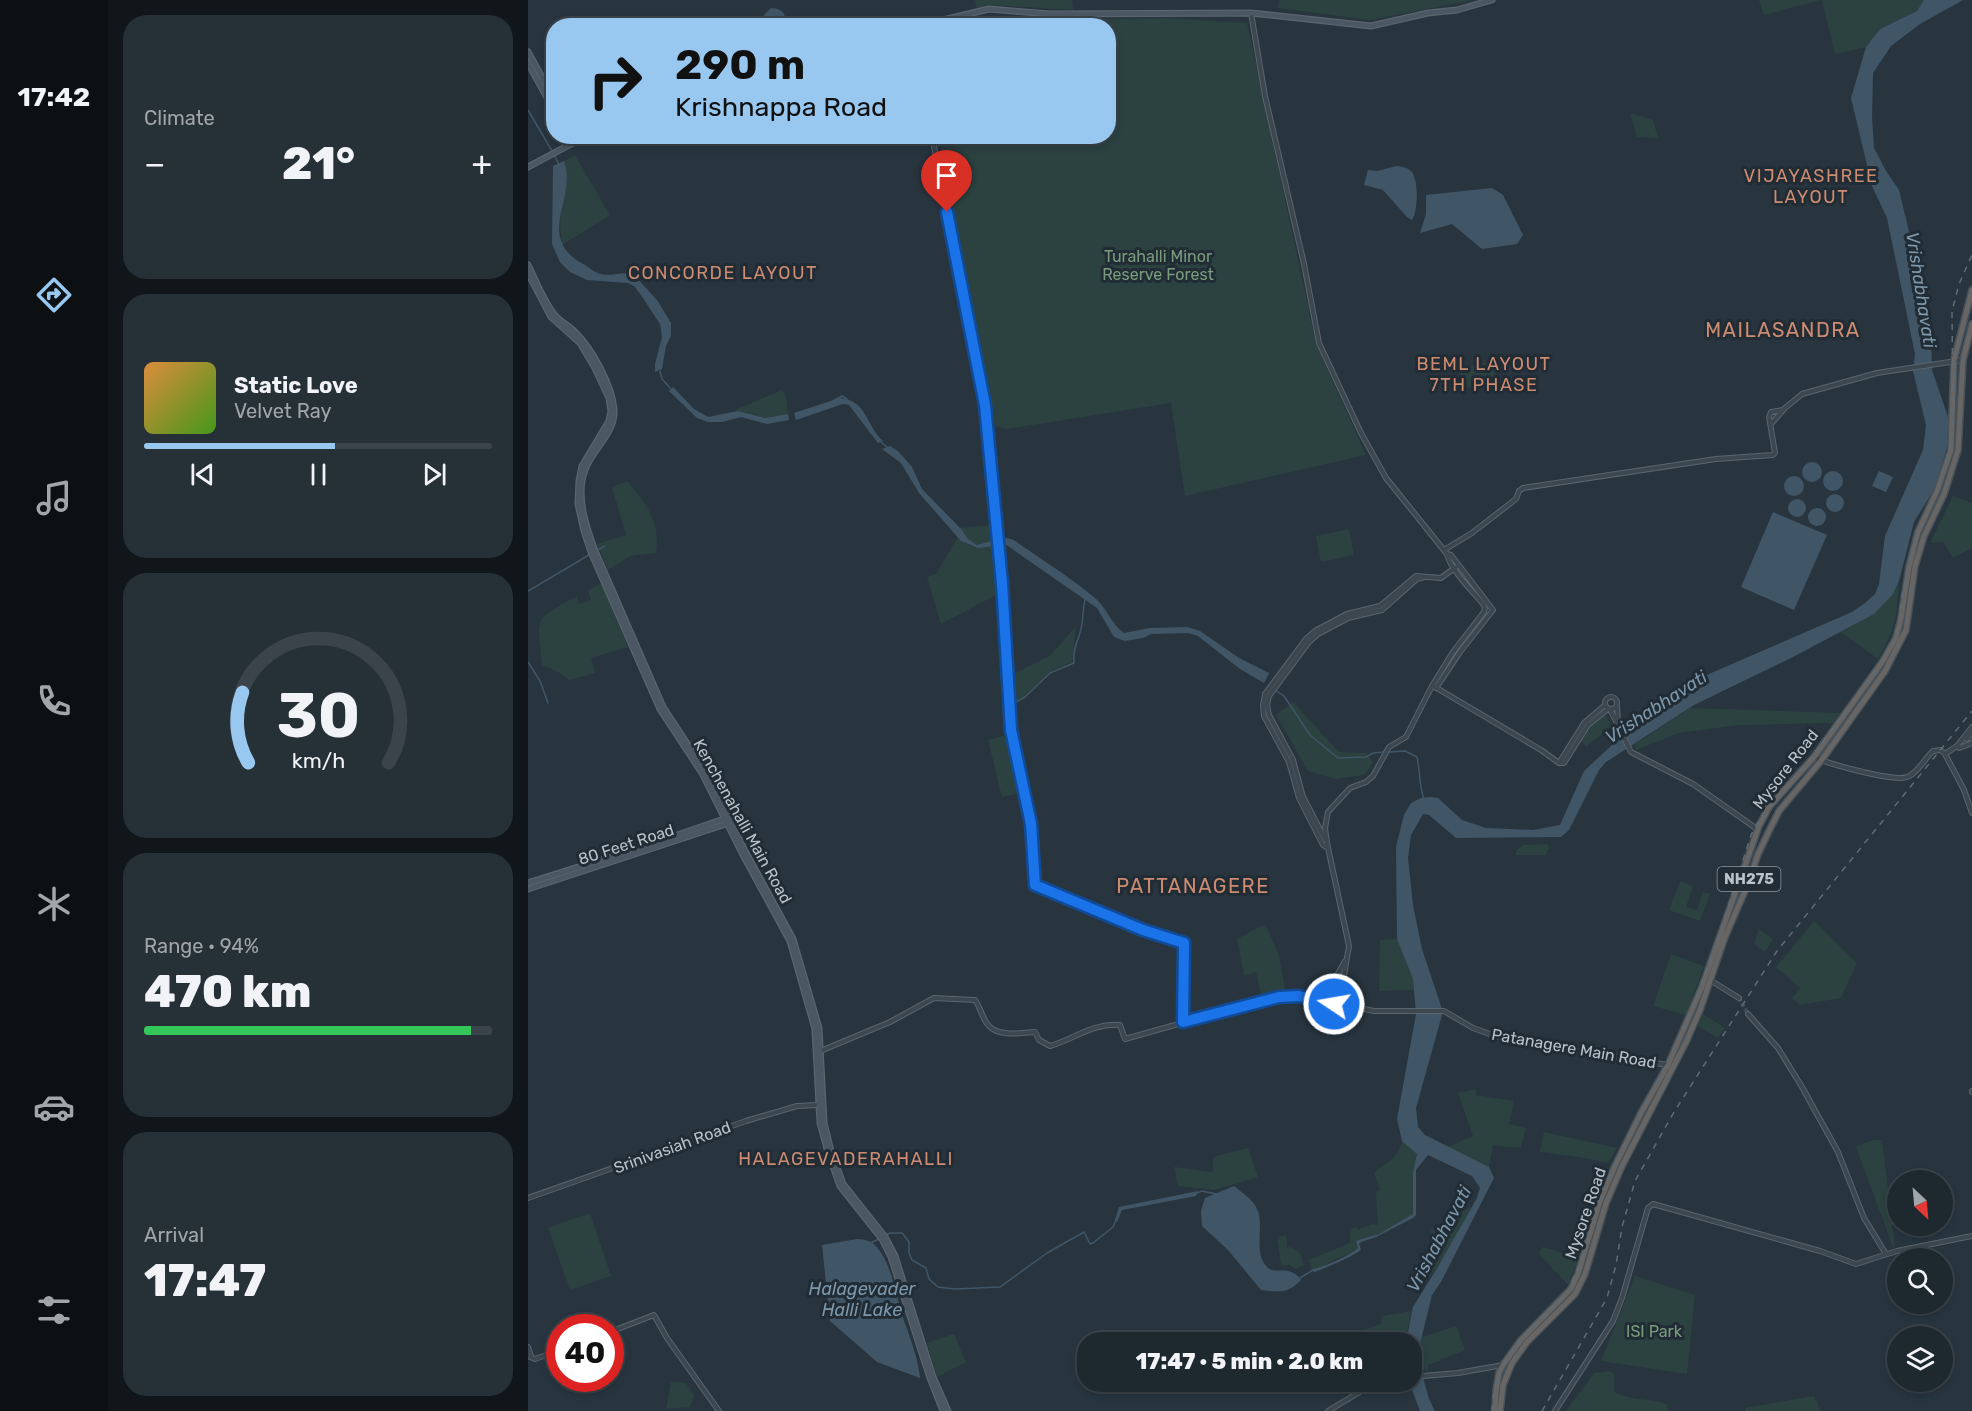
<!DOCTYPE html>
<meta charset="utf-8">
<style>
:root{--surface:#1e282f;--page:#263037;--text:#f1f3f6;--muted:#a1a6aa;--line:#3c444b;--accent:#98c7f0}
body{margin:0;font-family:Rubik,sans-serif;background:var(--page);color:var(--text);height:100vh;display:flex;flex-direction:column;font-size:22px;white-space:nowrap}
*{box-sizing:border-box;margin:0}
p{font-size:20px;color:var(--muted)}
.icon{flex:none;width:33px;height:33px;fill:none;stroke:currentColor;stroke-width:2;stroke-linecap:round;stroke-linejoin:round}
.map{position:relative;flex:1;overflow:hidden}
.details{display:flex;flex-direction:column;gap:15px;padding:15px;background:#10161a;width:420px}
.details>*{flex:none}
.top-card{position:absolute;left:18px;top:18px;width:570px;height:126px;border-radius:24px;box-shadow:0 3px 9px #0003,0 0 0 2px var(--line);background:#98c7f0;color:#111;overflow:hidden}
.needle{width:39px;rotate:154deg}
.fabs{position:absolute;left:1359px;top:1170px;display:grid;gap:12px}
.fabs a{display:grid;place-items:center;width:66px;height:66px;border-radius:50%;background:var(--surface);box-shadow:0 3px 9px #0003,0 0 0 2px var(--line);font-size:30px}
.speed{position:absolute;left:18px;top:1314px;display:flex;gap:12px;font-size:30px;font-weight:700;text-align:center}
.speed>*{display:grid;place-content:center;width:78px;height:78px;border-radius:50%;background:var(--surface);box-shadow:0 3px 9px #0003,0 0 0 2px var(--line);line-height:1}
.speed .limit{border:9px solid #d22;background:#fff;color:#111}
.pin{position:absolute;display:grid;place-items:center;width:51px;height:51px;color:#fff;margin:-62px -26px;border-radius:50% 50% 50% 0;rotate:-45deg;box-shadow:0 0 6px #0007}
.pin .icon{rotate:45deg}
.me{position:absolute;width:66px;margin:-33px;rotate:282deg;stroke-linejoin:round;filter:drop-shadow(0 0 4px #0008)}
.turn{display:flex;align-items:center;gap:21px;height:126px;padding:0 30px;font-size:27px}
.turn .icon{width:78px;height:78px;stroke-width:2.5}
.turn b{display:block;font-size:42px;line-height:51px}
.big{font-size:45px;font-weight:800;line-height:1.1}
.details .tile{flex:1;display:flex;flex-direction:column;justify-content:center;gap:9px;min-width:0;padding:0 21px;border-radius:24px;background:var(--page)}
.details .dial{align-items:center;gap:0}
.dial svg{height:156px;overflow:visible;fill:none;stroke:var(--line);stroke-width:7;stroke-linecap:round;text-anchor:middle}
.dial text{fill:var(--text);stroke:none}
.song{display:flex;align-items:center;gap:18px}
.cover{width:72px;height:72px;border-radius:9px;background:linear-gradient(135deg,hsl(30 70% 55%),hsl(100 70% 35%))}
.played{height:6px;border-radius:3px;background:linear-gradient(90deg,var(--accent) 55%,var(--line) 55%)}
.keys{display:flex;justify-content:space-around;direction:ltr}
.heat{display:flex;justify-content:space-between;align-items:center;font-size:33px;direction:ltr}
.charge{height:9px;border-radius:4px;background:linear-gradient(90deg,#34c759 94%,var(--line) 0)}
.trip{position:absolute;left:549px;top:1332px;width:345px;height:60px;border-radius:24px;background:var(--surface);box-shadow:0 3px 9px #0003,0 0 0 2px var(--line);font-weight:800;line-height:60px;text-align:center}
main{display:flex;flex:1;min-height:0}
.dock{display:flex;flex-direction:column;width:108px;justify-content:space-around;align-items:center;background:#0c1013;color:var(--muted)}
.dock .icon{width:42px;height:42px}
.dock .selected{color:var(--accent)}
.dock b{font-size:27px;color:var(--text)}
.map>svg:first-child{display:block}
.green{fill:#2b4241}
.water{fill:#405667}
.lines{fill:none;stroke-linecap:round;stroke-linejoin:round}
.stream{stroke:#405667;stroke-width:1.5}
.tertiary-tunnel{stroke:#3e4a54;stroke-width:4;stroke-dasharray:4 2;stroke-linecap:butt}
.tertiary-casing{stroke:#5a656d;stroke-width:6}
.secondary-casing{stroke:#5a656d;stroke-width:7}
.trunk-casing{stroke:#47525a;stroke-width:8}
.tertiary{stroke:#3c474f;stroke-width:4}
.secondary{stroke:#4b5762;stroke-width:4.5}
.trunk{stroke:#686664;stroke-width:5}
.rail{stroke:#5f6c76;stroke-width:1.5;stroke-dasharray:6 6;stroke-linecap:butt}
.route-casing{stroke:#114b97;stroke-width:15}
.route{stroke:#1a73e8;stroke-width:10}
.labels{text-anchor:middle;stroke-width:6;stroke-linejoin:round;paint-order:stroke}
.shield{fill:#212c35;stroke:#8b959d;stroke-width:1.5}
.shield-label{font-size:15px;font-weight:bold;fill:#b9c2ca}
.park-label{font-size:16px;fill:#799d7c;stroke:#212c35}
.street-label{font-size:16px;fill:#b9c2ca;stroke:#212c35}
.neighbourhood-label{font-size:18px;letter-spacing:1.5px;fill:#cd8b71;stroke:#212c35}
.water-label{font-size:18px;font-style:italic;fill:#7c96aa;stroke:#212c35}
.quarter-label{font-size:20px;letter-spacing:1.5px;fill:#cd8b71;stroke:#212c35}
</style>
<main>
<nav class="dock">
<b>17:42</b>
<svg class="icon selected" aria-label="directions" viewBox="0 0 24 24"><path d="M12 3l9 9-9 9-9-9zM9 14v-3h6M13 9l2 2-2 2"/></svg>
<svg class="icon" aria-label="music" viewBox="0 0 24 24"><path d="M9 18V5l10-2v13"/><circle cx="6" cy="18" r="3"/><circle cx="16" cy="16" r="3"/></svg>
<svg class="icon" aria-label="phone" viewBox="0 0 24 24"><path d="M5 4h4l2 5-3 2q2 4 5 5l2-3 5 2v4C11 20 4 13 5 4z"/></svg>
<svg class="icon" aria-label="climate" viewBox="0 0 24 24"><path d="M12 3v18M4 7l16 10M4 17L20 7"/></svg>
<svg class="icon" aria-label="car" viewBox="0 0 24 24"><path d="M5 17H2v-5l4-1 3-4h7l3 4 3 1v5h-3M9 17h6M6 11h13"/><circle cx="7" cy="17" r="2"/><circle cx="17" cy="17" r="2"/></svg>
<svg class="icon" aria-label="filters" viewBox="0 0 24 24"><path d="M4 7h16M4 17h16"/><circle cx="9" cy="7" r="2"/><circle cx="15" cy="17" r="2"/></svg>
</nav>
<section class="details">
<div class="tile"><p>Climate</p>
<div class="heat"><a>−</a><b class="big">21°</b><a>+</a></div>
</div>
<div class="tile">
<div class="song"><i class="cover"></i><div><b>Static Love</b><p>Velvet Ray</p></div></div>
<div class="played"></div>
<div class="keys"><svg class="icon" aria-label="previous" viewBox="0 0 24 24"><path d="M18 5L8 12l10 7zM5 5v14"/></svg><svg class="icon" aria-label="pause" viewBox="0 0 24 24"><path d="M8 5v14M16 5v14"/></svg><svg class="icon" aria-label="next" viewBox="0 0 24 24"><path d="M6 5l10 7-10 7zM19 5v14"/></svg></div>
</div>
<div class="tile dial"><svg viewBox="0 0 100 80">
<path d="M14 69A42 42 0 1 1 86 69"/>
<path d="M14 69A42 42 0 0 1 11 33" stroke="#98c7f0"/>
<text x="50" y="56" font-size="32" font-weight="700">30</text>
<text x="50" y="72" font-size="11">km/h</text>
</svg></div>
<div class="tile"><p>Range · 94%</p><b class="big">470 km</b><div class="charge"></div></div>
<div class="tile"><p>Arrival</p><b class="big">17:47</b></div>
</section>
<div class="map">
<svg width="1444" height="1411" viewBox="0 0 1444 1411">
<rect width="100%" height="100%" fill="#28353f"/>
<path class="green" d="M447,0H544L545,10L461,5L449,8Z
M751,0H945L842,20L750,8Z
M1231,0H1293L1236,15Z
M1294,0H1396L1389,11L1352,29L1338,47L1307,54Z
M639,18L719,23L788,344L838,455L657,496L643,403L478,429L467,426L452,362L411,137L580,136V26L508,25L506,20Z
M1102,113L1125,120L1130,138L1109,137Z
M47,155L82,215L34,245L32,225L38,166L36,161Z
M963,361L969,381L940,388L929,369Z
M254,390L258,396L260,414L237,418L207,410Z
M99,481C118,503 133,523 128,553L102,556L80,570L69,544L98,535L84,487Z
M1425,496L1444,503V548L1425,558L1415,542L1402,543Z
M467,525V540L449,545L440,539L431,528Z
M821,529L826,555L793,562L788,536Z
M430,537C439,548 455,549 468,546L470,594L413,624L399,577L408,574Z
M1371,581C1369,617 1368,627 1350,659L1313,632C1339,618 1357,608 1371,581Z
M73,583L100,647L63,658L67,673L41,680L32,673L14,665C9,615 5,621 49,596L51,604L63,600L60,590Z
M548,626L544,662L521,672L497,696L487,702L485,674L523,655Z
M765,702L811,752L838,753L845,763L836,775L808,779L780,771L748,715Z
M1162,708L1313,713L1305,723L1211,725L1151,733L1108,750L1106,745Z
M1077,714L1084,726L1058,747L1053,741L1063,726Z
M482,734L496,792L474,797L460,740Z
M1019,844L1021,847L1018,855H988V851L995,845Z
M1152,881L1165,886L1158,907L1169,910L1175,892L1182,894L1172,921L1141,910Z
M1286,921L1329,963L1313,998L1272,1005L1264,998L1272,988L1248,967Z
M737,924L751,955L757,990L733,994L728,972L716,976L709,939Z
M1231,929L1245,939L1237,952L1226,944Z
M869,939L885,979L886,990L851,991L852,940Z
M1143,954L1176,966L1158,1015L1125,1006Z
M1175,1014L1197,1028L1190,1038L1170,1026Z
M948,1089V1095L986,1101L981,1124L998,1128L993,1148L965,1145L961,1167L920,1147L945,1136L930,1093Z
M1016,1132L1089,1148L1080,1163L1057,1158L1012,1152Z
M1345,1140H1354L1367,1247H1365L1328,1147Z
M874,1141L889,1153L885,1172V1215L851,1234L830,1240V1248L825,1253L810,1258L789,1269H784L781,1260L822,1243V1229L829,1227L830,1230L844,1224L850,1225L848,1192L852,1190L846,1173C856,1165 872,1156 874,1141Z
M720,1148L730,1177L686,1190L650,1186L646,1167L685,1172V1157Z
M944,1206C929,1233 917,1265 892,1285L888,1271L900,1266L903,1230Z
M62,1213L83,1276L42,1290L20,1228Z
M758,1235L759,1248L762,1247L772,1253L776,1265L768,1269L761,1265H753L749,1237Z
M1014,1247L1051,1257L1040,1285L1011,1254Z
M1107,1276L1167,1295L1159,1374L1073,1361Z
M883,1311L878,1342H841L836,1330L853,1324L854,1316Z
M928,1326L937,1350L900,1365V1371L893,1370L889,1356L894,1337Z
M426,1334L438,1362L409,1377L399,1343Z
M1081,1371L1086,1374V1392C1103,1401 1122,1398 1139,1404L1140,1411H1038L1066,1373Z
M143,1382L158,1383L166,1395L162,1407L138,1409Z
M1286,1396L1293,1411H1217V1408Z"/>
<path class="water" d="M1396,0H1435L1392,24L1363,46L1345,73L1344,117L1346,148L1358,171L1371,190L1384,244L1388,285L1403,336L1404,370L1422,423L1420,444L1407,488L1386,522L1371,581L1365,594L1346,614L1265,657L1166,705L1078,762L1071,770L1041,830L1033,837L928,838L901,815L895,814L883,835L880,858L885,905L894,949L913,1006L914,1015L888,1108L890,1127L897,1135L961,1167L966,1178L913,1282L904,1295L889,1356L901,1399L907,1411H892L881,1382H884V1342H878L885,1307L911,1265L949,1198L952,1188L944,1176L900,1155L888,1170V1215L885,1218L848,1237L833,1242L831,1244L833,1250C827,1255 794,1270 786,1272L784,1269C792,1269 825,1254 830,1248L828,1242L830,1240L851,1234L885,1214V1172L889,1154L874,1141L869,1119L888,1014L885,979L869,939L868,847L876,815L883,803L893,798L902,797L910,798L934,820L958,828L1005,830L1032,825L1056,771L1110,721L1174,677L1324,612L1337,603L1347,594L1351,584L1357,536L1395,450L1398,425L1385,371L1387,354L1359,218L1344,186L1323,98L1338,47L1352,29L1389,11Z
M243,8C254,8 260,15 256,25H236L235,16Z
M36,161C50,199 5,238 57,265C62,268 67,273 73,274C84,277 94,271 105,274L129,300L143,323V336L138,346L134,369L127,372V364L134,337L132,324L113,295L106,286L100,283L59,280L42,272L32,262L24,244L25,166Z
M869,166C874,167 879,167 883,171C891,179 890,211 884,220L879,217L855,190L836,185L840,170L849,171Z
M964,188L975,195L995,235L989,244L954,249L924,224L892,233L898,214V195Z
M145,387L166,409L180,417L210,411L237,418L260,414L261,420L239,424L213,417L194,422H180L169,418L141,391Z
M312,398C339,400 338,426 355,441L350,443L321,405L315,404L268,420L266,413Z
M362,446L370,451L384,467L394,489L433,529L440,539L449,545L467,540L468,546L450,548L433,541L391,493L373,463L354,449Z
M1274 472a10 10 0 1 1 20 0a10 10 0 1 1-20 0Z
M1351,471L1365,477L1358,492L1344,486Z
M1295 481a10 10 0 1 1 20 0a10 10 0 1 1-20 0Z
M1256 486a10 10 0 1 1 20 0a10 10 0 1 1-20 0Z
M1298 503a9 9 0 1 1 18 0a9 9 0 1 1-18 0Z
M1260 508a9 9 0 1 1 18 0a9 9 0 1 1-18 0Z
M1280 517a9 9 0 1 1 18 0a9 9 0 1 1-18 0Z
M1245,512L1299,535L1266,610L1213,587Z
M475,537L486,540C513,559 542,577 567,598C579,608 583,624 596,633L622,628L659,627L672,631L711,658L741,673L736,683L712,669L670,636L660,633L623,634L615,638L597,641L586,637L569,608L477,544Z
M706,1186C714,1193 725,1199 729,1209C737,1226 724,1253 740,1268C749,1275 761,1264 773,1280C760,1294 751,1292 733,1290L700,1250L674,1226L673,1211L677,1198Z
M670,1191L668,1196L594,1210L589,1222L587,1220L591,1207Z
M329,1239C333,1239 339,1240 343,1242C362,1255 368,1294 374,1315C381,1336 390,1356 392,1378L349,1362L302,1321L294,1245Z"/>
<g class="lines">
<path class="stream" d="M0,110L24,151
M26,155L31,164
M132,371L134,379L143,389
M305,401L314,396L319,399
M352,441L360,448
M68,551L77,546
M0,591L61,555
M0,662L12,681L20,703
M746,689L756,696L782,735L810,758L838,757L845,753L856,752
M488,702L497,697L522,673L546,663C544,648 552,638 554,624C555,615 555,609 557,599
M861,752L877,751L889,757C892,770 891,786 896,799
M669,1193L674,1191L688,1194
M358,1235L362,1233H374L381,1242V1253L384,1260L398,1268L401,1279L410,1287L427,1289L472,1287L519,1253L556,1232L562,1244L565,1243L585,1227L588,1220
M342,1243L351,1239
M772,1278L785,1270"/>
<path class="tertiary-tunnel" d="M1211,998L1220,1014"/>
<defs>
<path id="tertiary" d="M723,13L737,96L776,264L791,343L833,433L858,478L919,554L923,555L965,610L932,652L908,688
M404,136L457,405L474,583L483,730L503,824L507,885L615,930L656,943L655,1022
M37,147L36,142L39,136
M1243,424L1257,408L1274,394L1349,373L1435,360
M916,550L944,533L988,499L991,491L995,488L1188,459L1245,455L1247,453L1241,417L1243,412L1255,410
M907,687L1013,750L1031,763
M1077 703a6 6 0 1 1 12 0a6 6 0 1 1-12 0Z
M1089,706L1090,722
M1082,709L1103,752L1165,784L1229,829
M1439,739L1444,732
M1431,748L1444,743
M1417,754L1429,746L1444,727
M1286,757C1300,764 1366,782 1379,777C1389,774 1397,758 1405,751L1413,750L1417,754L1436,790L1444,813
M1031,763H1036L1060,725L1080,709
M1031,763L1056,723L1077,705
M797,839L775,797L765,760L741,715L739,705L741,696L781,642L790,634L820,618L854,610L889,579L896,577
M800,848L795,845L771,798L761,762L736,716L735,705L737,694L778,639L787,631L819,614L852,606L888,576L913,578L928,567
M1182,980L1211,998
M806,1004L803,986L817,961
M811,1005L821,946L799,843L797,828L800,812L822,788L838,782L845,776L861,747L878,737L904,686L925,652L956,612L957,608L955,604C945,592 922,569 919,554
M1220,1014L1250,1048L1274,1087L1310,1152L1336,1218L1358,1254
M290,1052L362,1022L406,998L447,1000C453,1008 454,1019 461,1026C471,1037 493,1033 507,1032L511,1040L522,1046C547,1039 563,1023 592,1025L597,1039L736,1000L759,996H771L846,1011H916L945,1028L976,1039L1140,1065
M1444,1091V1092
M0,1198L218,1121L269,1106L291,1105
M82,1332L126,1315L139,1338L191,1411
M0,1347L3,1356
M0,1356L7,1359L32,1350
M884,1377L930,1373L975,1365
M800,1411L835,1390L854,1382
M1027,1411L1085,1321L1094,1298L1120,1208L1125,1204L1292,1251L1328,1264L1369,1251L1444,1236"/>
<path id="secondary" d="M390,26L461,9L521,14L723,13L843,26L900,13L929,10L964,0
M0,52L26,99
M0,63L26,110
M0,167L58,136
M0,265C8,281 15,300 26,314C31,321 40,325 47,332C64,349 84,385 86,409C88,433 64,449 57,470C47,495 58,527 67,551L135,707L177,771L217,851L265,939L291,1028L296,1123L303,1151L315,1184L357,1237L367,1256L405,1377L420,1411
M0,273L23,317L52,343L67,368L81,398L83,411L81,421L54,466L51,481L50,504L56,531L63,552L132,709L174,773L214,853L262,941L287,1029L292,1123L300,1152L312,1186L354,1239L363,1257L402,1378L415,1411
M0,883L123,844L199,818
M0,889L201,823"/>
<path id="trunk" d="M967,1411L968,1391L971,1373L975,1365L993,1340L1043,1289L1050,1274L1072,1201L1087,1166L1113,1113L1140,1065L1174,987L1231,826L1241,807L1286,757L1355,661L1368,638L1373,619L1381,567L1390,532L1409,491L1423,450L1426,360L1444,290
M972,1411L975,1385L984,1363L999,1342L1047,1294L1057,1274L1078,1203L1094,1166L1158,1042L1172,1010L1197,937L1220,884L1230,854L1241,831L1251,811L1293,761L1357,671L1378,630L1387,566L1396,536L1416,494L1430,450L1435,360L1444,324"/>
</defs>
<use href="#tertiary" class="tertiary-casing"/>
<use href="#secondary" class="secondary-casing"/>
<use href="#trunk" class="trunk-casing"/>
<use href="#tertiary" class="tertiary"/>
<use href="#secondary" class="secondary"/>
<use href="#trunk" class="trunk"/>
<path class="rail" d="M964,1411C966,1366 986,1345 1016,1315C1024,1307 1035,1299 1041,1288C1057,1256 1063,1220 1077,1186C1098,1136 1127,1089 1150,1040C1180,974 1201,904 1223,835L1233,817L1282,759L1345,674L1364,643L1370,627L1374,596L1385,545L1409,491L1422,447L1425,420L1424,311L1431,284L1444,255
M1014,1411L1079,1298L1088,1265L1094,1227L1107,1181L1146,1112L1249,951L1444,711"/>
</g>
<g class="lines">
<defs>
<path id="route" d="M419,212L457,405L474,583L483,730L503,824L507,885L615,930L656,943L655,1022L751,997L771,996L806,1004"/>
</defs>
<use href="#route" class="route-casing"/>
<use href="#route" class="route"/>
</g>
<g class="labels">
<rect class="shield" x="1189.5" y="867" width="63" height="24" rx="4.5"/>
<g class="shield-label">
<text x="1221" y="884">NH275</text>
</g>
<g class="park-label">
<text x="630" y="262">Turahalli Minor<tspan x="630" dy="18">Reserve Forest</tspan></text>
<text x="1126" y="1337">ISI Park</text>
</g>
<g class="street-label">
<text transform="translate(1257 769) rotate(-52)" y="6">Mysore Road</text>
<text transform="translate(215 821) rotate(61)" y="6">Kenchenahalli Main Road</text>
<text transform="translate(98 844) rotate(-18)" y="6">80 Feet Road</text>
<text transform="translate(1046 1048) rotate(10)" y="6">Patanagere Main Road</text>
<text transform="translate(144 1147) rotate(-20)" y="6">Srinivasiah Road</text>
<text transform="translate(1057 1213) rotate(-71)" y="6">Mysore Road</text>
</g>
<g class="neighbourhood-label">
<text x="1283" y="182">VIJAYASHREE<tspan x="1283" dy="21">LAYOUT</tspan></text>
<text x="195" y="279">CONCORDE LAYOUT</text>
<text x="956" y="370">BEML LAYOUT<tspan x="956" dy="21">7TH PHASE</tspan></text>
<text x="318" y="1165">HALAGEVADERAHALLI</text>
</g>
<g class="water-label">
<text transform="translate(1393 290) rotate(81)" y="6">Vrishabhavati</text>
<text transform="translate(1128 707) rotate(-33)" y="6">Vrishabhavati</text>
<text transform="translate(911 1239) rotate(-62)" y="6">Vrishabhavati</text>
<text x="334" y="1295">Halagevader<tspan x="334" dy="21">Halli Lake</tspan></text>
</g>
<g class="quarter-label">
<text x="1255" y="337">MAILASANDRA</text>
<text x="665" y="893">PATTANAGERE</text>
</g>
</g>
</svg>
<div class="fabs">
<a><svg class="needle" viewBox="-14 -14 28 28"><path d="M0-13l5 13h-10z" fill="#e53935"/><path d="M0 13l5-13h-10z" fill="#a1a6aa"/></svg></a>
<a><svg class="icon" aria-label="search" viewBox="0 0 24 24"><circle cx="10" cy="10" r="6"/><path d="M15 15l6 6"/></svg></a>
<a><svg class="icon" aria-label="layers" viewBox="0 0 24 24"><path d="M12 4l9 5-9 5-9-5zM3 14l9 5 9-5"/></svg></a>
</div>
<div class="speed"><div class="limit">40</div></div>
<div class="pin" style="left:419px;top:212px;background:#d93025"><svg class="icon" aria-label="arrive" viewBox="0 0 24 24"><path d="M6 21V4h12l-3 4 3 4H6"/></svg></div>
<svg class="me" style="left:806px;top:1004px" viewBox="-20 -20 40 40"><circle r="17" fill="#1a73e8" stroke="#fff" stroke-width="3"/><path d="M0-11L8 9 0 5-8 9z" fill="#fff"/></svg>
<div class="trip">17:47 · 5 min · 2.0 km</div>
<div class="top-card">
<div class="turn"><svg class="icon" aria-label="right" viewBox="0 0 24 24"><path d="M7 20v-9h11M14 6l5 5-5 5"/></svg><div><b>290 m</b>Krishnappa Road</div></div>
</div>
</div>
</main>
